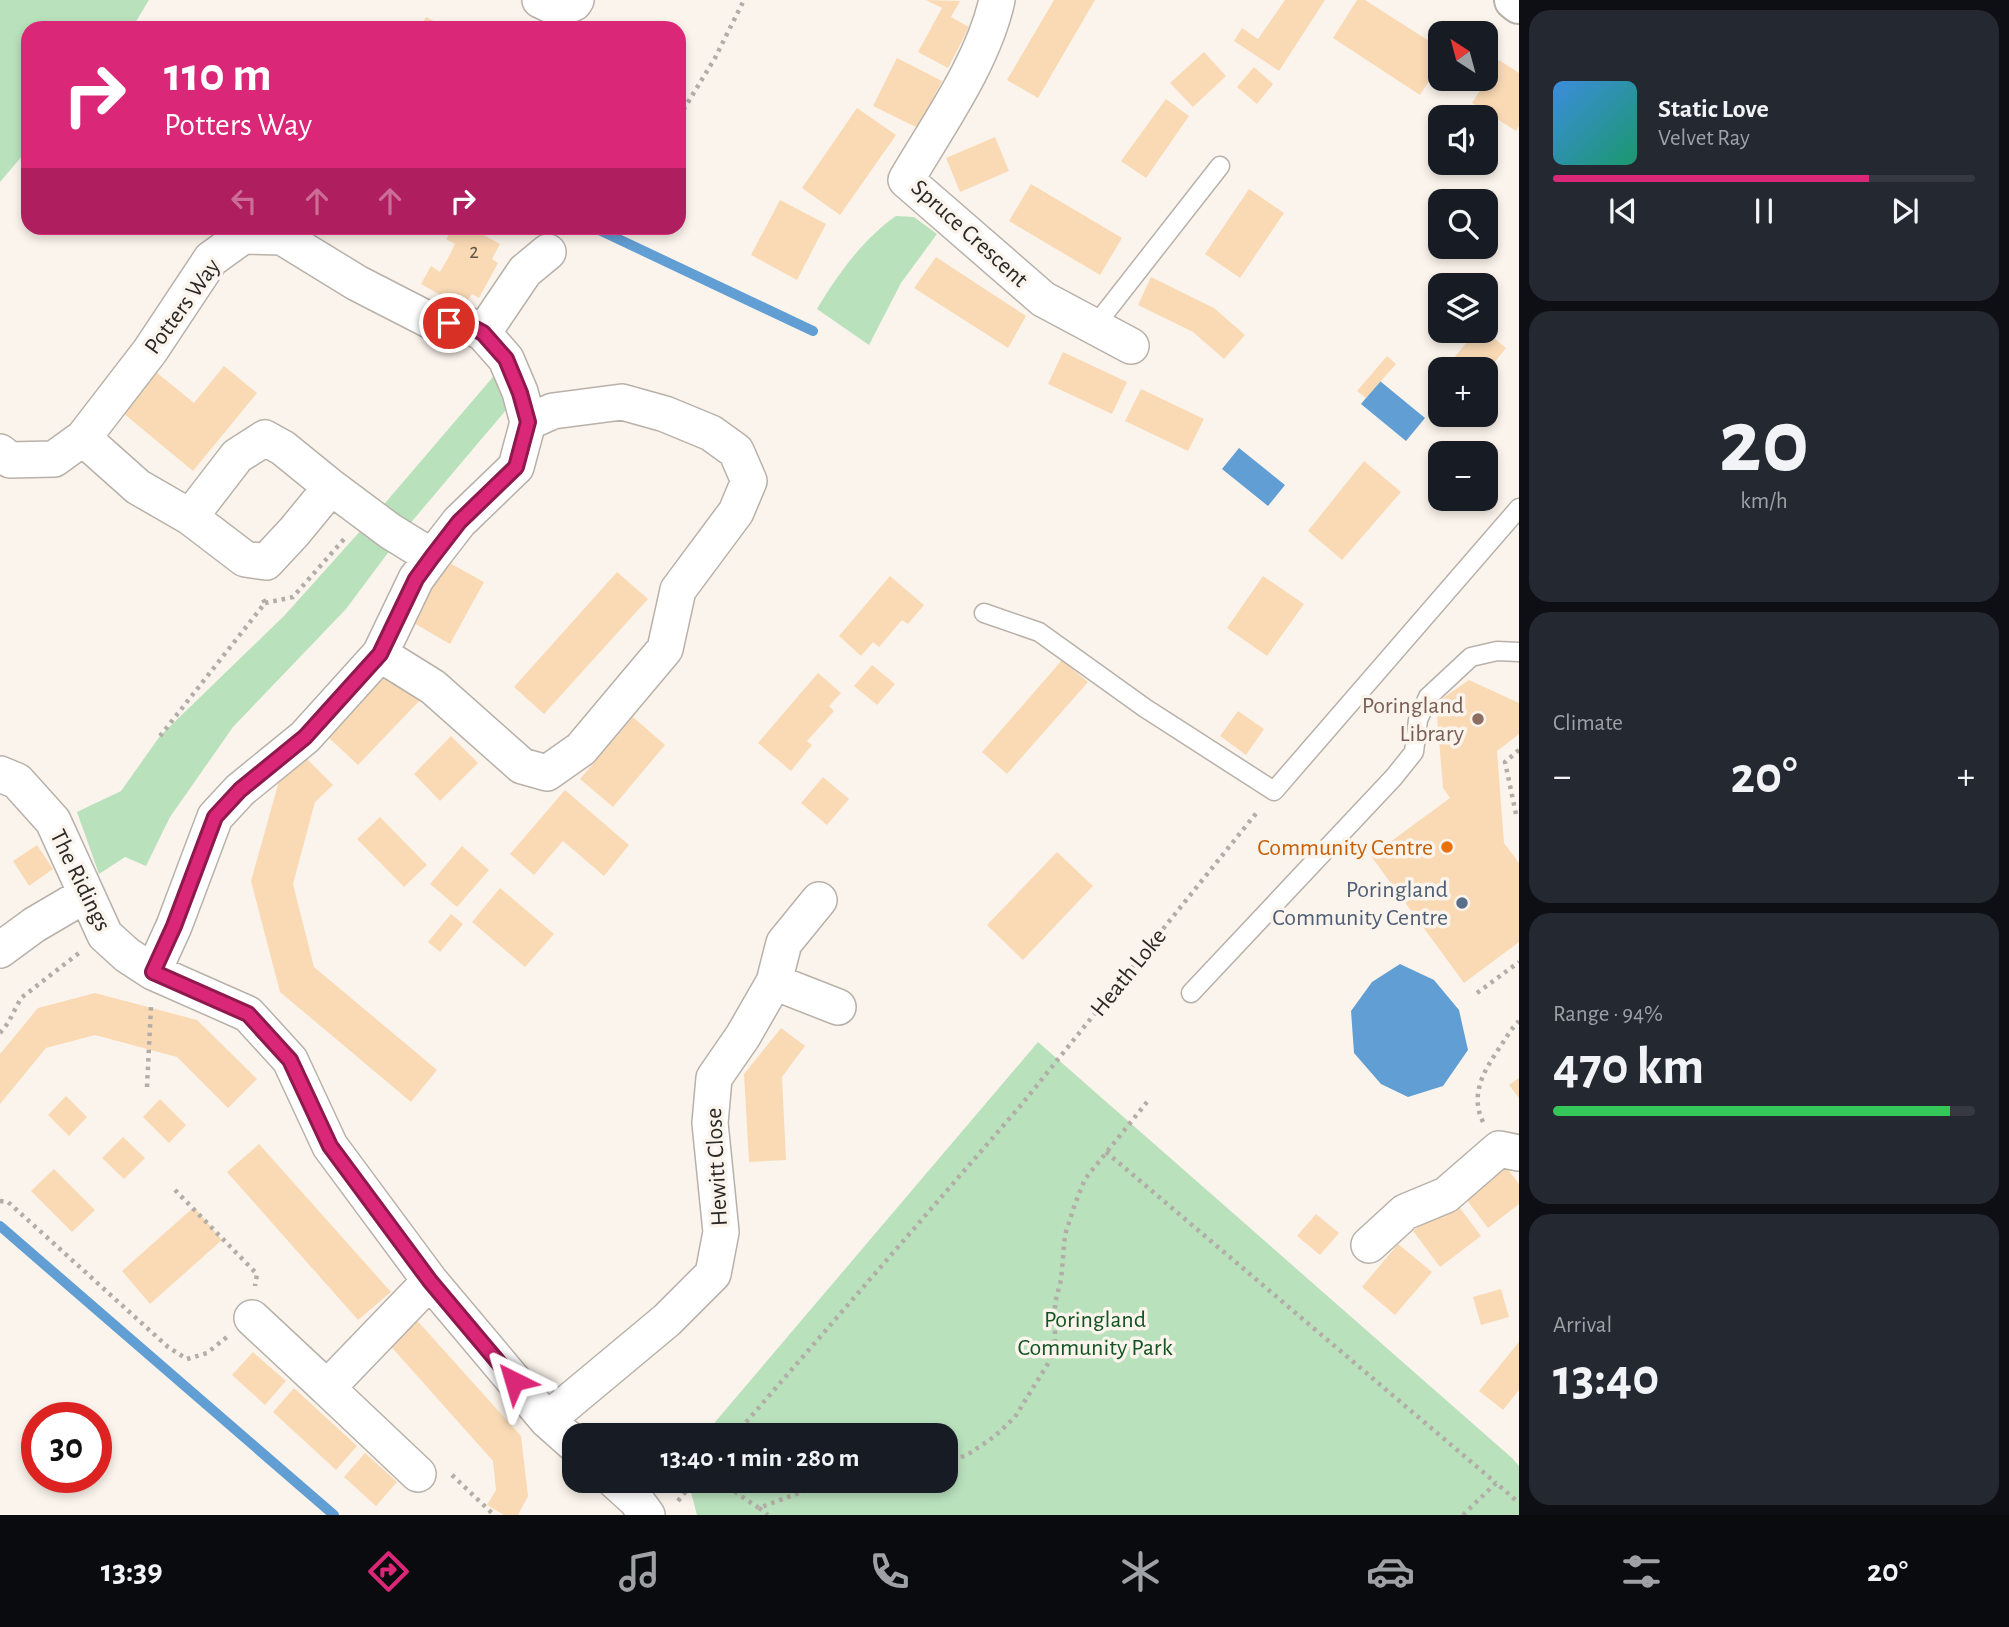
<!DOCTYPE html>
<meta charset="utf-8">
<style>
:root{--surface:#171b24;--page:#242831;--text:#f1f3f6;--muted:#9ea1a6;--line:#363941;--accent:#db2777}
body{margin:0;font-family:"Alegreya Sans",sans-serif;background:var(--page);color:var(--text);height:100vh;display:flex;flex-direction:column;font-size:26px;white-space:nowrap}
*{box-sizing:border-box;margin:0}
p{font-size:23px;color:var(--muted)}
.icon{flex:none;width:38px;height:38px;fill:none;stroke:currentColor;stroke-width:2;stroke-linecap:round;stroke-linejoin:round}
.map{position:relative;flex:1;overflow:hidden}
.drawer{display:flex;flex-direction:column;gap:10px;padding:10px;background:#0d0f14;width:490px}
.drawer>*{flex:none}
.top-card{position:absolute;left:21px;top:21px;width:665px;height:214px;border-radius:21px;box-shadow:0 4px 10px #0003;background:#db2777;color:#fff;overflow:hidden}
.needle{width:46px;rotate:324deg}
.buttons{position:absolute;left:1428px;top:21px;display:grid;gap:14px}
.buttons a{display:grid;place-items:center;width:70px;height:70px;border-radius:14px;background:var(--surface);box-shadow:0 4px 10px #0003;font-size:35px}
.speed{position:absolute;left:21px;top:1402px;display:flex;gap:14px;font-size:35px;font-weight:700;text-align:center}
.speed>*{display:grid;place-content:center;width:91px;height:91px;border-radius:50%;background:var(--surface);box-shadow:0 4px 10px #0003;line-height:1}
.speed .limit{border:10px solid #d22;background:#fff;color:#111}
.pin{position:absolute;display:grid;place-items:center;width:60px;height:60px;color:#fff;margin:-30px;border:4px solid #fff;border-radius:50%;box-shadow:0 2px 7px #0007}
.me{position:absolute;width:77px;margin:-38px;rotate:320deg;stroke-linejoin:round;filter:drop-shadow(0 0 5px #0008)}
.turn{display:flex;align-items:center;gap:24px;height:147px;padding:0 28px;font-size:32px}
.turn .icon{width:91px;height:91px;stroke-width:2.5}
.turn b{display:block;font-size:49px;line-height:60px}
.lanes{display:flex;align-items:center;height:66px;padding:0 28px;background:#0003;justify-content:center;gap:35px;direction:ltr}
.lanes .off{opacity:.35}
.big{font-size:52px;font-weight:700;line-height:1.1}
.drawer .widget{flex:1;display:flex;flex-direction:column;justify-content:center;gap:10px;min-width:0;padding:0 24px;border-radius:21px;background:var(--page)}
.drawer .dial{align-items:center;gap:0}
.dial b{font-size:91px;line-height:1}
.song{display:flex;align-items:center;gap:21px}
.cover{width:84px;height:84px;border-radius:10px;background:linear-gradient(135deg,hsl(210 70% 55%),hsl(160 70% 35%))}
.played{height:7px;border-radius:4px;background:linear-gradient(90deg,var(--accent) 75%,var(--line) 75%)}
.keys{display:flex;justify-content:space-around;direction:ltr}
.heat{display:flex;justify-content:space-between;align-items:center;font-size:38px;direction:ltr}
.charge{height:10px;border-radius:5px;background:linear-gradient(90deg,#34c759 94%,var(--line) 0)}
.trip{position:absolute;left:562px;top:1423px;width:396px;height:70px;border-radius:21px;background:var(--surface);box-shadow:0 4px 10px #0003;font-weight:700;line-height:70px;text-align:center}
.menu{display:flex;height:112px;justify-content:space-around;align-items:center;background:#090b0e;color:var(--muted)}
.menu .icon{width:49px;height:49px}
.menu .current{color:var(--accent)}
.menu b{font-size:32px;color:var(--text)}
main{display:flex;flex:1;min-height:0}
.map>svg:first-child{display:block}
.green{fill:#b9e1bc}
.water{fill:#619ed3}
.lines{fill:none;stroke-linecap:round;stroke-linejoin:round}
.stream{stroke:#619ed3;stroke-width:10}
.building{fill:#fadab5}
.lane-casing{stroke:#b8b1aa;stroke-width:21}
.street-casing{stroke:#b8b1aa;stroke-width:38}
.secondary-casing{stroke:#b8b1aa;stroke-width:42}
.path{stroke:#b2ada7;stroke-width:4.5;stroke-dasharray:3.5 5;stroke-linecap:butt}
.lane{stroke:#fff;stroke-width:18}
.street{stroke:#fff;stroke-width:35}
.secondary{stroke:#fff;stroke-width:38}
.route-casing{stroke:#8e194d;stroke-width:18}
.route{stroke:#db2777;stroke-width:12}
.education-dot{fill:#8d6e63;stroke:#fbf4ec;stroke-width:2.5}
.food-dot{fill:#e8710a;stroke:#fbf4ec;stroke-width:2.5}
.service-dot{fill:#5c6f8a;stroke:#fbf4ec;stroke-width:2.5}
.labels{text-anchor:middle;stroke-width:7;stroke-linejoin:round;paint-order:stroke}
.number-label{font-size:21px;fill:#5f554a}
.street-label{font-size:24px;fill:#2b2926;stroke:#fbf4ec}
.education-label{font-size:24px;fill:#785e54;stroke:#fbf4ec;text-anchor:end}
.food-label{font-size:24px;fill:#c56008;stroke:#fbf4ec;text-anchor:end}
.service-label{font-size:24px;fill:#4e5e75;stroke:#fbf4ec;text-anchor:end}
.park-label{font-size:24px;fill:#115421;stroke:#fbf4ec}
</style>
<main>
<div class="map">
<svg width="1519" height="1515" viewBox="0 0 1519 1515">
<rect width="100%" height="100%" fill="#fbf4ec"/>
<path class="green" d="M0,0H149L132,28H28V149L0,182Z
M896,216L914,217L937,234L901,283L869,345L817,309C837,275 864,238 896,216Z
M498,371L512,403L408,526L346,609L233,727L170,817L146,866L125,857L99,874L77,812L121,791L160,736L284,616L380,509Z
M1038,1042L1512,1458L1519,1466V1515H697L688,1481L945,1480V1435H704Z"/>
<path class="water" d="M1380,381L1425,418L1406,441L1361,404Z
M1239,448L1285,485L1268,506L1222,469Z
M1400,964L1434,980L1459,1010L1468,1050L1443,1086L1408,1097L1381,1084L1354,1053L1351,1011L1372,982Z"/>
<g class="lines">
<path class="stream" d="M595,228L813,331
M0,1226L334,1515"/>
</g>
<path class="building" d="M926,0L960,1L951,17L969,27L948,68L918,52L942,8Z
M1054,0H1095L1038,98L1007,80Z
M1285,0H1325L1279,71L1234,41L1242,28L1258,39Z
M1357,0H1365L1440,48V64L1420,95L1333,38Z
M426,17L447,28H420Z
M1204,52L1226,76L1193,107L1170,83Z
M897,58L942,81L918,128L873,106Z
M1499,60L1519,73V126L1516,131L1472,103Z
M1254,67L1273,84L1257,104L1237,87Z
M1166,99L1189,116L1146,178L1121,161Z
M857,108L896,135L840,215L802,188Z
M995,137L1009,171L960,192L946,158Z
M1031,184L1122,238L1100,275L1009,221Z
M1249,189L1284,213L1240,278L1205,254Z
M780,200L826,224L797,280L751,255Z
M453,228H471L500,244L492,259L498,263L479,298L472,294L463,308L421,284L431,266L440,272L448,258L455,244L446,239Z
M936,257L1026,316L1008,348L914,288Z
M1151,277L1214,308L1245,335L1224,359L1193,332L1138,305Z
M1476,331H1485L1506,348L1486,373V369H1445Z
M1063,352L1127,382L1112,414L1048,384Z
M1387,356L1396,364L1366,398L1357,391Z
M224,366L257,393L193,471L117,408L151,368L194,403Z
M1141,389L1204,419L1188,451L1125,421Z
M1364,461L1401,492L1342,560L1308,531Z
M446,561L484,582L450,644L412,622Z
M617,572L648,599L544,714L514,687Z
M890,576L924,605L908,624L902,620L879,647L873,642L861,656L839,636Z
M1263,576L1304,604L1267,656L1227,628Z
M1062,660L1088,682L1007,774L982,752Z
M872,665L895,684L877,705L854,686Z
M389,671L420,700L358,765L328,737Z
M818,673L841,693L829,706L834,711L807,741L812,745L791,771L758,743Z
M1469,680L1519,703V734L1497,751L1504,843L1519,863V942L1464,983L1371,856L1450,798L1443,788L1436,703Z
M1238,711L1264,729L1246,755L1220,736Z
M633,717L665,745L613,807L580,779Z
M451,736L478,763L440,801L414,774Z
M304,756L333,785L315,802L293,884L314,967L437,1070L411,1102L280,992L251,881L279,781Z
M823,777L849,799L827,825L801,803Z
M565,790L629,845L604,876L563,841L534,875L510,854Z
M380,817L427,865L404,887L357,839Z
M37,845L53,869L29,886L13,861Z
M462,846L489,870L457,907L430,884Z
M1057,852L1093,886L1023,960L987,925Z
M500,888L554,934L525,967L472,922Z
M451,914L463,924L440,952L428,942Z
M95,993L197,1020L257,1079L228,1108L177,1057L95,1035L46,1048L0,1104V1054L38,1008Z
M781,1028L805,1046L782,1077L786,1160L749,1162L744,1074Z
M1519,1078V1098L1509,1085Z
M66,1096L87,1117L69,1136L48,1115Z
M160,1099L186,1125L169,1143L143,1117Z
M123,1137L145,1158L124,1179L102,1158Z
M259,1144L391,1292L358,1320L227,1172Z
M1501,1160L1519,1184V1204L1488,1228L1460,1191Z
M54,1169L95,1210L72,1232L31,1191Z
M1454,1200L1481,1236L1440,1267L1413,1231Z
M194,1207L222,1240L150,1304L122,1271Z
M1316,1214L1339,1233L1320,1255L1297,1236Z
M1398,1244L1432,1272L1395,1315L1362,1287Z
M1501,1289L1509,1317L1481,1325L1473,1297Z
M413,1316L521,1436L528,1496L518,1515H504L487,1505L496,1490L493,1461L386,1341Z
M1519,1342V1390L1503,1410L1479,1391Z
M253,1352L286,1381L265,1405L232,1375Z
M294,1388L357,1446L336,1470L273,1412Z
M365,1453L397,1482L376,1506L344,1477Z"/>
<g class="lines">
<defs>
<path id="lane" d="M1094,327L1220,166
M984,613L1039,632L1145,708L1274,791L1519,508
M1191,993L1394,777L1414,752L1418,720L1428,697L1471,657L1497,651L1519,652"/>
<path id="street" d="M540,0L559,9L574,3L576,0
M997,0C983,63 938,125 906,180L1043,299L1131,346
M483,333L525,271L548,252
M83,438L138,487L190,517L245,559L266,562L294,532L331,487L390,531L432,557
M0,452L10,460L54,459L83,438L150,351L211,259L243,236L282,237L357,283L433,322L466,324L483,333L506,359L520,392L528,422L516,467L459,522L432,557L416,579L380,654L305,737L240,790L215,817L174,926L153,972
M190,517L237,456L265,438L283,448L331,487
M380,654L433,687L522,766L547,773L581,749L665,649L678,590L736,512L749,481L736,451L711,433L665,414L622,402L553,411L528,422
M0,774L17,781L53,821L105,935L127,955L153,972L248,1014L290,1060L330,1146L430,1281L547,1420L574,1444
M0,950L34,925L85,895
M774,982L838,1007
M1369,1245L1405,1212L1446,1195L1499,1149L1519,1153
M252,1318L327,1388L430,1281
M327,1388L418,1474
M547,1420L667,1320L713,1274L721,1232L710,1123L714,1078L743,1036L774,982L784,943L819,900
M614,1480L636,1500L647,1515"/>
<path id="secondary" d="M1514,0L1519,4"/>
</defs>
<use href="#lane" class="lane-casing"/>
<use href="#street" class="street-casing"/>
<use href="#secondary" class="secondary-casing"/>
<path class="path" d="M679,117L715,58L744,0
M265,603L293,597L345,538
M160,736L265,603L261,595
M1519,750L1505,762L1516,814L1519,818
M1477,993L1519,962
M0,1033L8,1023L21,998L79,953
M147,1087L151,1007
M1483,1122C1469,1093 1485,1069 1502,1044C1507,1036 1512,1028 1519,1021
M1106,1152L1496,1483
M175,1190L257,1274L255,1286
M0,1201L8,1202L168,1347L187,1359L207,1353L227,1337
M735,1435L1022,1104L1258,811
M945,1463L967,1455L995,1436L1015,1417L1049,1362L1055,1346V1303L1061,1280L1065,1235L1075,1204L1085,1179L1147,1102
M452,1475L494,1515
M693,1484L732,1490L759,1508L809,1489L854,1480
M678,1501L695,1480
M759,1508L768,1515
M1463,1515L1496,1483L1519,1503"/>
<use href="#lane" class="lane"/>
<use href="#street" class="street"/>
<use href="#secondary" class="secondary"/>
</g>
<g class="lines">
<defs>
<path id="route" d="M449,323L466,324L483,333L506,359L520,393L528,422L516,467L459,522L432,557L416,579L380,654L305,737L240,790L215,817L174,926L153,972L248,1014L290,1060L330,1146L430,1281L514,1381"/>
</defs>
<use href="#route" class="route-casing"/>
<use href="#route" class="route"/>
</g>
<circle class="education-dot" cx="1478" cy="719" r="7"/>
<circle class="food-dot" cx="1447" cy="847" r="7"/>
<circle class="service-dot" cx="1462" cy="903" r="7"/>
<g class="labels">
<g class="number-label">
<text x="474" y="258">2</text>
</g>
<g class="street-label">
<text transform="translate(970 233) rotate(42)" y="8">Spruce Crescent</text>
<text transform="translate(182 306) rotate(-54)" y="8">Potters Way</text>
<text transform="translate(81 880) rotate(64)" y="8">The Ridings</text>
<text transform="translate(1128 972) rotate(-51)" y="8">Heath Loke</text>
<text transform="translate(716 1167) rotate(-93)" y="8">Hewitt Close</text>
</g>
<g class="education-label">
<text x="1464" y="713">Poringland<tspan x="1464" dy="28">Library</tspan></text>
</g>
<g class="food-label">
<text x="1433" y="855">Community Centre</text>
</g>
<g class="service-label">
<text x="1448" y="897">Poringland<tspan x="1448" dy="28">Community Centre</tspan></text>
</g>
<g class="park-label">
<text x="1095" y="1327">Poringland<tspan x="1095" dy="28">Community Park</tspan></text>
</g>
</g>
</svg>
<div class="buttons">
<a><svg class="needle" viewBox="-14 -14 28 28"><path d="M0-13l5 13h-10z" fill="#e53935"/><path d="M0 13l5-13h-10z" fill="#9ea1a6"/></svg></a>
<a><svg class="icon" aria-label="sound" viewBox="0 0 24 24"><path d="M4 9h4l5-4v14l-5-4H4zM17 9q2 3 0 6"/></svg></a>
<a><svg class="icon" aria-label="search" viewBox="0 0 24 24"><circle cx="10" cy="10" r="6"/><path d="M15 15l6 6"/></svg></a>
<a><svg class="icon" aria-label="layers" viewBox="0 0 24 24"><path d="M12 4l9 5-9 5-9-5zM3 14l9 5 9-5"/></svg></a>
<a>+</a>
<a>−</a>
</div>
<div class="speed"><div class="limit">30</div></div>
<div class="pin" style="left:449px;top:323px;background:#d93025"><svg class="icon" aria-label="arrive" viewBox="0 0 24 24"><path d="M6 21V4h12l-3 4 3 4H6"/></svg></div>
<svg class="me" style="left:514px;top:1381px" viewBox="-20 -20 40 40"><path d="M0-17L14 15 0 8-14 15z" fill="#db2777" stroke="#fff" stroke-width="4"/></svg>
<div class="trip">13:40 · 1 min · 280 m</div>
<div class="top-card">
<div class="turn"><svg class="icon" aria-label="right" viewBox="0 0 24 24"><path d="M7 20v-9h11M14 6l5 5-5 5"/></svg><div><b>110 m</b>Potters Way</div></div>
<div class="lanes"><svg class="icon off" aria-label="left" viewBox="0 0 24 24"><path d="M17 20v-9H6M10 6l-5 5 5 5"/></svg><svg class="icon off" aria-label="ahead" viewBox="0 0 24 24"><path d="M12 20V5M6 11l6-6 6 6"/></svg><svg class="icon off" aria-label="ahead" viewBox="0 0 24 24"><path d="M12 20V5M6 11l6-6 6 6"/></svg><svg class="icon" aria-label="right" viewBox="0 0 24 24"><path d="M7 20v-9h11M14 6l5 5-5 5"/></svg></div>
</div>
</div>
<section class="drawer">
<div class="widget">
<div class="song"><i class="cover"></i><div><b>Static Love</b><p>Velvet Ray</p></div></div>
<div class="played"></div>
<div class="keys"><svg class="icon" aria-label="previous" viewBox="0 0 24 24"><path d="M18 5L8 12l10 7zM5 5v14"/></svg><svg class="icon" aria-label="pause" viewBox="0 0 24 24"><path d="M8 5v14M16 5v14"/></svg><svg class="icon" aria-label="next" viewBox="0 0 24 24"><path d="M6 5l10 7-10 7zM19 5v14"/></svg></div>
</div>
<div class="widget dial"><b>20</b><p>km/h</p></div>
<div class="widget"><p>Climate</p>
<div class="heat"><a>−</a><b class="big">20°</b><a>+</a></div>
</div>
<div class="widget"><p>Range · 94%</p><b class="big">470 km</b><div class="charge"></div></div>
<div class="widget"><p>Arrival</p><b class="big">13:40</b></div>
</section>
</main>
<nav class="menu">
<b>13:39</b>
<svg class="icon current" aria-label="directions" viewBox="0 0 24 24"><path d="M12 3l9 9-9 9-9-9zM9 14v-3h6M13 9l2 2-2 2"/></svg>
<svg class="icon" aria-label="music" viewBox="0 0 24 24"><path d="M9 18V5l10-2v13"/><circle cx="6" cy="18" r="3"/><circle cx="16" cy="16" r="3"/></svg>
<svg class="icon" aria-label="phone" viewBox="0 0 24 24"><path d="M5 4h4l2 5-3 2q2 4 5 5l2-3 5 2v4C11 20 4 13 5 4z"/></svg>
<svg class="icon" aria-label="climate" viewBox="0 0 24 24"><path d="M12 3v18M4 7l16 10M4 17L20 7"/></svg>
<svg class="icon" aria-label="car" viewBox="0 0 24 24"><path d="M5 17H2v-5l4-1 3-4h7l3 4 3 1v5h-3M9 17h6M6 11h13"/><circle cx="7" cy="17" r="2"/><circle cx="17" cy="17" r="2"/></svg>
<svg class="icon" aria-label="filters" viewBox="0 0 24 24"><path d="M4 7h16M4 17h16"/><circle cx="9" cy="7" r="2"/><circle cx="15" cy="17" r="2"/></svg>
<b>20°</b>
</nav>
